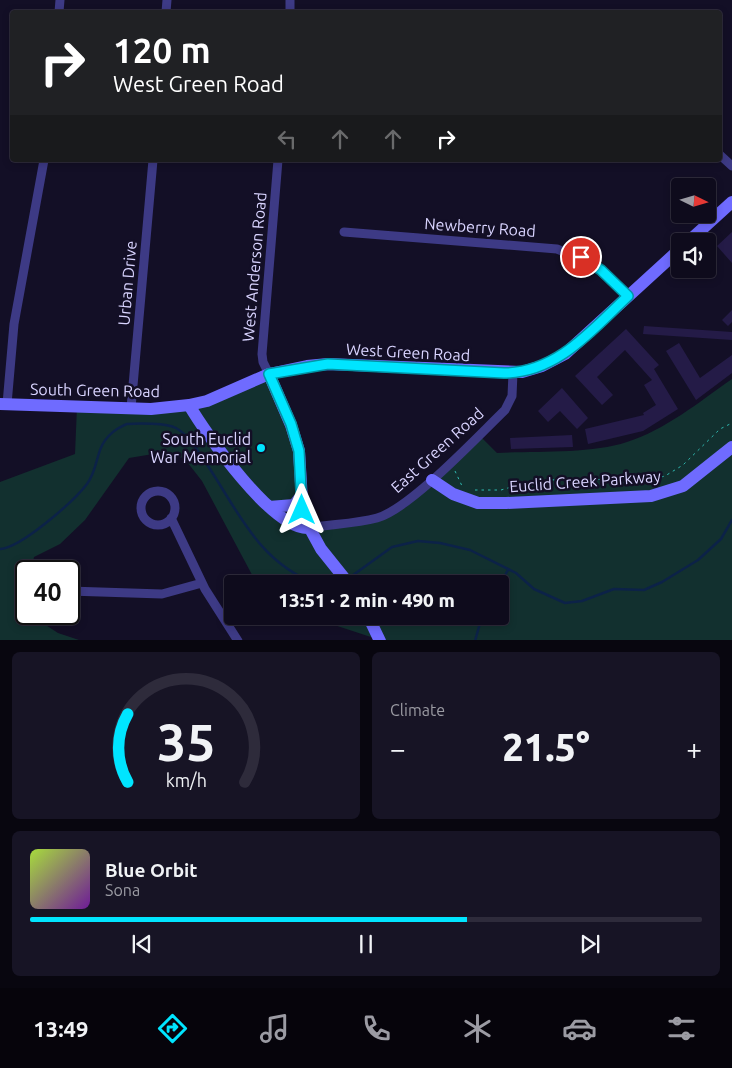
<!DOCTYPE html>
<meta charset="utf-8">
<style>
:root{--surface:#0e0b1c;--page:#171425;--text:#f1f3f6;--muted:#9b9ba3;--line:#2e2b3b;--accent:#00e5ff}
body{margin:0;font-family:Ubuntu,sans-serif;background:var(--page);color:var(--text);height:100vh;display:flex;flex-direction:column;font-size:19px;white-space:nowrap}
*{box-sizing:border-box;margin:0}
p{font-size:16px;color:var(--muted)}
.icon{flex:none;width:28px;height:28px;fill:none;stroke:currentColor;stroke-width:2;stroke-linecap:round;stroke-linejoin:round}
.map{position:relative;height:640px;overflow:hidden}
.side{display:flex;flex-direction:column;gap:12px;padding:12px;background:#08060f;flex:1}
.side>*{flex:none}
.guide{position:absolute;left:10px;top:10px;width:712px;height:152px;border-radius:5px;box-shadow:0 2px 8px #0003,0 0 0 1px var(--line);background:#202124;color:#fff;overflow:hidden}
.needle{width:32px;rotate:95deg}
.controls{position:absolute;left:671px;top:178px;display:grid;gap:10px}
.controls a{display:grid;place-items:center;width:45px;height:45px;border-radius:5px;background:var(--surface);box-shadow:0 2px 8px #0003,0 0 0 1px var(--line);font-size:25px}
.speed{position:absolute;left:15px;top:560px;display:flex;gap:10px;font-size:25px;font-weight:700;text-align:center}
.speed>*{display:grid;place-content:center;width:65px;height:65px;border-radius:50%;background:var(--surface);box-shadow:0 2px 8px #0003,0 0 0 1px var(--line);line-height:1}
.speed .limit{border:2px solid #111;border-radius:8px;background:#fff;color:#111}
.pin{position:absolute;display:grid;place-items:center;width:42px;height:42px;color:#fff;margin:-21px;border:2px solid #fff;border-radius:50%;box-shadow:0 1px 5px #0007}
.me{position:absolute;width:55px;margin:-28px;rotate:0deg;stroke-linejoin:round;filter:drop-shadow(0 0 4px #0008)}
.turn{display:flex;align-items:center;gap:18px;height:105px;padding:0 20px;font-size:22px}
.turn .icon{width:65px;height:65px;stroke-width:2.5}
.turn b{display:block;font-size:35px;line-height:42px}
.lanes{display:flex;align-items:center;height:48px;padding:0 20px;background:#0003;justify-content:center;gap:25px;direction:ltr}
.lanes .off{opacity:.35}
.big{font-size:38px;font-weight:800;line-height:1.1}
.side .widget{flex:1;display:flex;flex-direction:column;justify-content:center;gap:8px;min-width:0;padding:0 18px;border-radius:8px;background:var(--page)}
.side .dial{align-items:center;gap:0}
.dial svg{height:130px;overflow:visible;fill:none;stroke:var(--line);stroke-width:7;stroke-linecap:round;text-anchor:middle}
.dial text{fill:var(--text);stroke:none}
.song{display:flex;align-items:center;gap:15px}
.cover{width:60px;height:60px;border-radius:8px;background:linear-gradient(135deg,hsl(80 70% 55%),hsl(280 70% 35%))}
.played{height:5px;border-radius:2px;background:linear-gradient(90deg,var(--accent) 65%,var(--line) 65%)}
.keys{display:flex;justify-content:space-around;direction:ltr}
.heat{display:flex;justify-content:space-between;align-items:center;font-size:28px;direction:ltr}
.side .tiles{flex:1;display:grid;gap:12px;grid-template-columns:1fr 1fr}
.widget:last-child{grid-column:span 2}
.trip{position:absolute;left:224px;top:575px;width:285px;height:50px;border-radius:5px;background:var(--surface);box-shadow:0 2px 8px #0003,0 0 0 1px var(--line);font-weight:800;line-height:50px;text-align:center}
.dock{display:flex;height:80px;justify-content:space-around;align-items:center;background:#06040b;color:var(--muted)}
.dock .icon{width:35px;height:35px}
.dock .active{color:var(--accent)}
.dock b{font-size:22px;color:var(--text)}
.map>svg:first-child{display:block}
.green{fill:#12302f}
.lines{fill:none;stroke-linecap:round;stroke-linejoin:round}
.stream{stroke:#0c2248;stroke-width:2.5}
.building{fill:#241b47}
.path{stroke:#2fb8b0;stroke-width:1;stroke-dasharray:2.5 4;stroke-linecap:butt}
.street{stroke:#3d3a85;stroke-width:9}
.secondary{stroke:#6f6bff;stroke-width:12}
.route-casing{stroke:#0095a6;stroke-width:12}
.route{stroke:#00e5ff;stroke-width:9}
.poi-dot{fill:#00e5ff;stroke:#130f26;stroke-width:2}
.labels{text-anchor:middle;stroke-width:5;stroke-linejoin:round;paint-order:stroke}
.street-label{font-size:16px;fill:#d9d4ff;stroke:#130f26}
.poi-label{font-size:16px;fill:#d9d4ff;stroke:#130f26;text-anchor:end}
</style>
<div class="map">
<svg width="732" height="641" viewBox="0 0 732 641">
<rect width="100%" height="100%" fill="#130f26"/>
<path class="green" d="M269,374L281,400L302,489L283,507L292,524L352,522L396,508H405L482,438L497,453C536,451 591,454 627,442C665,430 699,402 732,379V640H380L307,616H500V584H257L202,481L184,458L153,454L129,458L85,520L60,544L34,557L31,571H26V614H36L38,620L58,633L79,640L0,641V482L75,454L77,407L171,408Z"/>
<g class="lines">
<path class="stream" d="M0,549C21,548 74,501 87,484C101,465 93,445 117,429C121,427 124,425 127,424C138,423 167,423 176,428C191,437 199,453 208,466C239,513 259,562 316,584
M349,578L392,547L418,541L440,543L470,550L516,573L534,589L565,603L582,601L614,589L644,590L662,582L698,560L721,539L732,520
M500,584L508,570
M475,641L482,616"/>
</g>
<path class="building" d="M732,232V263L717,246Z
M732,310V322L728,326L722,320Z
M644,326L732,332V340L643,334Z
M626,329L659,365L654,369L678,409L643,431L588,444L585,429L644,415L643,413L656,405L644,385L652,380L625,350L597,377L613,395L602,405L575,376Z
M679,343L700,378L732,355V373L696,400L666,351Z
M562,388L588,418L577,429L560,411L548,422L538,411Z
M572,435L573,447L511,449L510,438Z"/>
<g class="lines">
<path class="path" d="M455,471L462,486
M475,490H501L525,483L547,480L597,479L619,483L642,482L665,476L683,465L720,429L732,423"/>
<path class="street" d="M59,12L60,0
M166,12L167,0
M290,12V0
M720,155L732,166
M344,232L557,249L593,264L628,296
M269,374L263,362L262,354L278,160
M7,404L14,324L44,160
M131,408L153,160
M141 508a17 17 0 1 1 34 0a17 17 0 1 1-34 0Z
M171,518L205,589L238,641
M308,528C331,524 355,524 377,518C410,509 478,436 505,410L512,396L513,373
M69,591L162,594L202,583"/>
<path class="secondary" d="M689,241L732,202
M269,374L291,425L299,451L303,516L321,549L349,584
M0,404L151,409L189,405L207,401L269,374L307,366L328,364L522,372L542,366L565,354L680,249
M189,405C206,434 273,530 308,528
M432,480L453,494L478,503H506L651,496L683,486L732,447
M269,507L294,505L302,495
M368,616L380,641"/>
</g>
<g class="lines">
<defs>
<path id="route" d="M302,510L299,451L291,424L269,374L328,364L504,373C557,373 592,330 628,296L601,270L581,257"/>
</defs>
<use href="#route" class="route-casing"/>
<use href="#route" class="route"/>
</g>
<circle class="poi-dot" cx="261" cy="448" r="5"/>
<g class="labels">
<g class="street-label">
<text transform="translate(480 227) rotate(4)" y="6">Newberry Road</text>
<text transform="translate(254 267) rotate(-85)" y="6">West Anderson Road</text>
<text transform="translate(127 283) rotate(-85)" y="6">Urban Drive</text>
<text transform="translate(408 352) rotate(3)" y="6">West Green Road</text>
<text transform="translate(95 390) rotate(1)" y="6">South Green Road</text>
<text transform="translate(437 450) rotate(-42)" y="6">East Green Road</text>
<text transform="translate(585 481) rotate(-4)" y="6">Euclid Creek Parkway</text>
</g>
<g class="poi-label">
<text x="251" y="445">South Euclid<tspan x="251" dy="18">War Memorial</tspan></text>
</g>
</g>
</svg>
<div class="controls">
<a><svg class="needle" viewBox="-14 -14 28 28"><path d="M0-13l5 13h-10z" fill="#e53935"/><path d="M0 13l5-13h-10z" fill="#9b9ba3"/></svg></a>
<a><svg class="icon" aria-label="sound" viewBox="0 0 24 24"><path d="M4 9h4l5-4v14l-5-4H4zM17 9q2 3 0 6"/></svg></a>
</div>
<div class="speed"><div class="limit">40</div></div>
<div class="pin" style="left:581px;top:257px;background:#d93025"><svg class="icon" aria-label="arrive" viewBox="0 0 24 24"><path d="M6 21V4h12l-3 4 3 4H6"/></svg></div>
<svg class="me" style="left:302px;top:510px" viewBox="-20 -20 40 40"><path d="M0-17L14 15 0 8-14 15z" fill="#00e5ff" stroke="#fff" stroke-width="4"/></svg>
<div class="trip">13:51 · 2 min · 490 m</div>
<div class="guide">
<div class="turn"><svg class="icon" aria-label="right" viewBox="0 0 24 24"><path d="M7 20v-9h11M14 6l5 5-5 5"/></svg><div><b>120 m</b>West Green Road</div></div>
<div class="lanes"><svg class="icon off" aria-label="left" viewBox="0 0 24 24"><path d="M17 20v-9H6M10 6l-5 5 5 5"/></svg><svg class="icon off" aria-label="ahead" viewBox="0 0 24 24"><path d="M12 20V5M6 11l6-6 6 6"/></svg><svg class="icon off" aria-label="ahead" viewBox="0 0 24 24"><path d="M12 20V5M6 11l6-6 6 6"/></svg><svg class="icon" aria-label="right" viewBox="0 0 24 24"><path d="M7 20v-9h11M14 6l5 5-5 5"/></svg></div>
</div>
</div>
<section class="side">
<div class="tiles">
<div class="widget dial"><svg viewBox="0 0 100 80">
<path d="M14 69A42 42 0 1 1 86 69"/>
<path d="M14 69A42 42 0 0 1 14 27" stroke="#00e5ff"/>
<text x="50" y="56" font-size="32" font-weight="700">35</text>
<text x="50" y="72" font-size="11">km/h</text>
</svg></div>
<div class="widget"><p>Climate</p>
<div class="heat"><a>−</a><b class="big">21.5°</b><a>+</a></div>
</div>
<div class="widget">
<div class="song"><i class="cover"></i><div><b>Blue Orbit</b><p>Sona</p></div></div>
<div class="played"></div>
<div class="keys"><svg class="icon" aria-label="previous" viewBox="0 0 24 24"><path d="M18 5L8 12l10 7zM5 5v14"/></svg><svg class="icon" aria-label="pause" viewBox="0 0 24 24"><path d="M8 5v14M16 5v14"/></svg><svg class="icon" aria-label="next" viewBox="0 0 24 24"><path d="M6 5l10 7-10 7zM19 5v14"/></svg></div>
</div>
</div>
</section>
<nav class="dock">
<b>13:49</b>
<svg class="icon active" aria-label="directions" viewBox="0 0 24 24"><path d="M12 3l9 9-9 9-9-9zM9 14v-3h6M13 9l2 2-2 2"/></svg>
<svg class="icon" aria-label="music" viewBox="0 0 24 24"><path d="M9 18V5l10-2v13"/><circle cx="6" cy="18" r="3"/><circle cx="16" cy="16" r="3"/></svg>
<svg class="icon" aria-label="phone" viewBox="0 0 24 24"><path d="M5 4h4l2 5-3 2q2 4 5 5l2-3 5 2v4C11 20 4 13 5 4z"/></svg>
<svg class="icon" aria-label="climate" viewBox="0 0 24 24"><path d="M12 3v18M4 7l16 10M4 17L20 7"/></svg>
<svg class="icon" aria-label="car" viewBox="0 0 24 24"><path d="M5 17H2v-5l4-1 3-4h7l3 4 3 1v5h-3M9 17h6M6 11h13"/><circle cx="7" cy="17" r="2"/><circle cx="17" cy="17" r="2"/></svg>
<svg class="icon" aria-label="filters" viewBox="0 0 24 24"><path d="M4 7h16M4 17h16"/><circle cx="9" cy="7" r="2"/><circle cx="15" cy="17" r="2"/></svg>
</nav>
